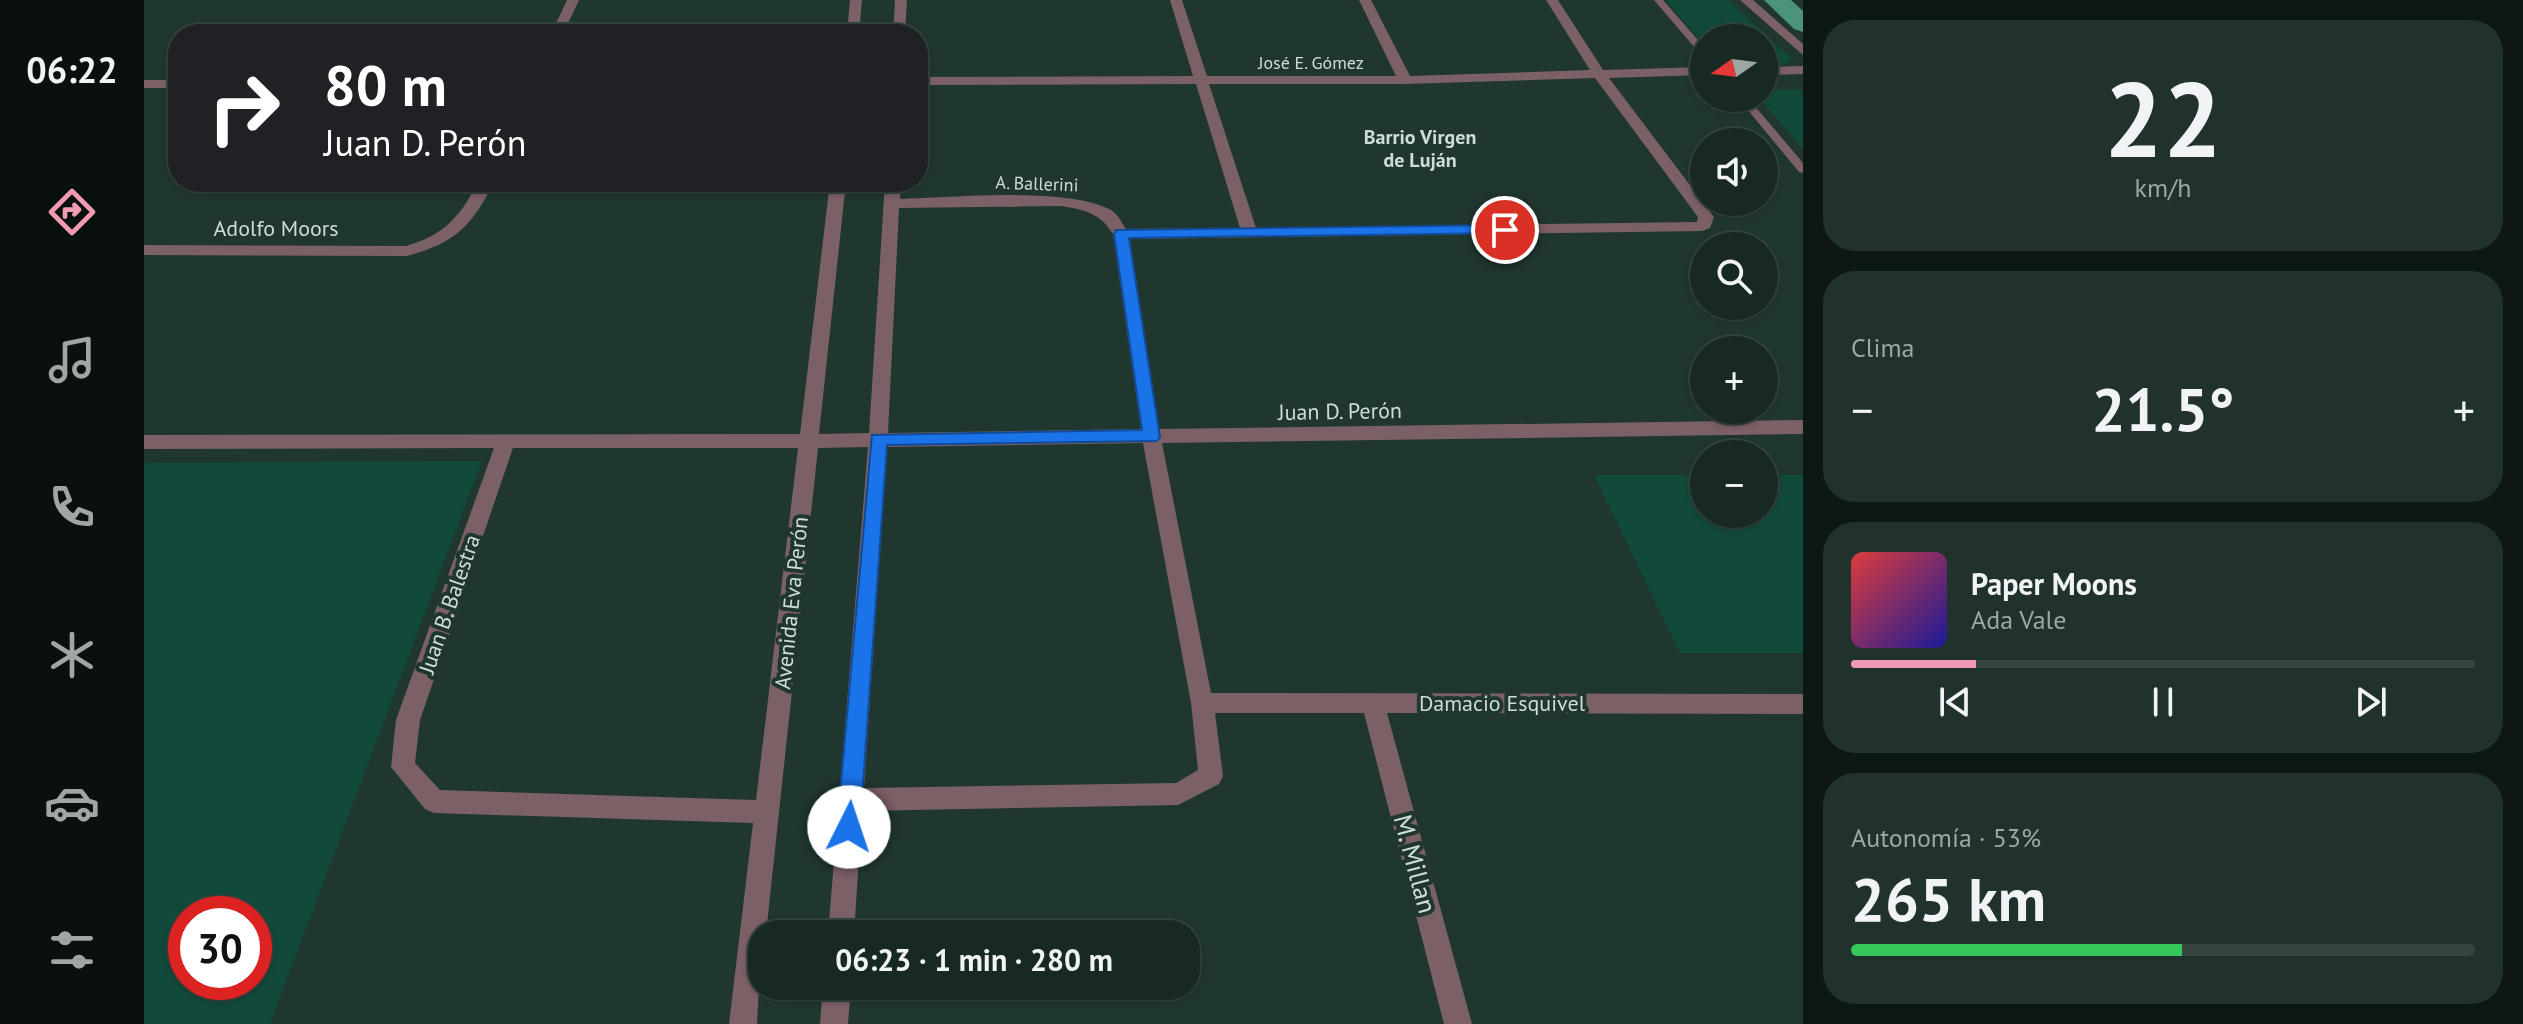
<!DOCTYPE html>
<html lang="es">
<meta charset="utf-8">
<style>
:root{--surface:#182923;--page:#21312b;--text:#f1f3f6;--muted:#9fa6a6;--line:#364541;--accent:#f19ab1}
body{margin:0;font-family:"PT Sans",sans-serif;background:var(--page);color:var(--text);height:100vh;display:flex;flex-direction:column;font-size:30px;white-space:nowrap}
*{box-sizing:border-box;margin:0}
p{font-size:26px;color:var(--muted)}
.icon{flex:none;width:44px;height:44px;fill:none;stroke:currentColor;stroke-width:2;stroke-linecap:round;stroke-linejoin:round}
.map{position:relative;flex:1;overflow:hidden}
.drawer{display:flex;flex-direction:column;gap:20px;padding:20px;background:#0d1713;width:720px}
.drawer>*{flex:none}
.banner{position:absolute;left:24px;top:24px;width:760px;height:168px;border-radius:32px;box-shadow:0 2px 6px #0004,0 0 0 2px var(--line);background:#202124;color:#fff;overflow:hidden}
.needle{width:52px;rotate:256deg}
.tools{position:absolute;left:1546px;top:24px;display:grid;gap:16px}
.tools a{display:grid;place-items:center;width:88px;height:88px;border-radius:50%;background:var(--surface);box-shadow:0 2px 6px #0004,0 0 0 2px var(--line);font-size:40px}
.speed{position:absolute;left:24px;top:896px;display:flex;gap:16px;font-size:40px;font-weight:700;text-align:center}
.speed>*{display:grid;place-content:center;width:104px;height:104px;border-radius:50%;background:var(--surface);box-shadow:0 2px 6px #0004,0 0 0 2px var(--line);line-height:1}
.speed .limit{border:12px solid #d22;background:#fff;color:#111}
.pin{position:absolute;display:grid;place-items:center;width:68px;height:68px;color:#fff;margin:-34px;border:4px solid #fff;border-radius:50%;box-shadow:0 2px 8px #0007}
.me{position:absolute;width:88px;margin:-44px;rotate:4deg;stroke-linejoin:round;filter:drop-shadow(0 0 6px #0008)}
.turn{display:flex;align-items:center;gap:28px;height:168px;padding:0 24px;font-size:36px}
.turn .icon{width:104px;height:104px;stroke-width:2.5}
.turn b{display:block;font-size:56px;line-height:68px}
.big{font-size:60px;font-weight:700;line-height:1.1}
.drawer .tile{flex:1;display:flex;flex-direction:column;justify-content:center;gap:12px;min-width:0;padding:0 28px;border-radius:32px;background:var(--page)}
.drawer .dial{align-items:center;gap:0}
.dial b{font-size:104px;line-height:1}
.song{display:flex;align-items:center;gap:24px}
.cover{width:96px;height:96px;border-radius:12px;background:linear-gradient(135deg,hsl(0 70% 55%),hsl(240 70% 35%))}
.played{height:8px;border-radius:4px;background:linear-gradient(90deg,var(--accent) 20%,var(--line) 20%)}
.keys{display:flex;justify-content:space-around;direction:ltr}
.heat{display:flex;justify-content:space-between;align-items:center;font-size:44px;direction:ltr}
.charge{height:12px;border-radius:6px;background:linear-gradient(90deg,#34c759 53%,var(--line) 0)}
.trip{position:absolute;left:604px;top:920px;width:452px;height:80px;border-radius:32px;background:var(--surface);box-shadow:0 2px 6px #0004,0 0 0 2px var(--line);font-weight:700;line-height:80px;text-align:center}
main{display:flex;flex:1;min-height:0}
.tab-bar{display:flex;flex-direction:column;width:144px;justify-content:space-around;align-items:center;background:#0a100e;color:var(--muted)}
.tab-bar .icon{width:56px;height:56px}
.tab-bar .on{color:var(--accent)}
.tab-bar b{font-size:36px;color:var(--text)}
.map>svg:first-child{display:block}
.green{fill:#11493a;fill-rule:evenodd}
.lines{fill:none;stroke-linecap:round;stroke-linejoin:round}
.canal{fill:#4c937d;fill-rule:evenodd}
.service{fill:#7b6066;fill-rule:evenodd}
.minor{fill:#7b6066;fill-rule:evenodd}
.route{fill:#1a73e8;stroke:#114b97;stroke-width:2}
.labels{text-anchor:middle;stroke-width:8;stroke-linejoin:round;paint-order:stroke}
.far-street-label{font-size:18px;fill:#cfddd7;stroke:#20372f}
.far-neighbourhood-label{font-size:20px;font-weight:bold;fill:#cfddd7;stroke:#20372f}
.street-label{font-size:22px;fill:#cfddd7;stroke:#20372f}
.near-street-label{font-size:26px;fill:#cfddd7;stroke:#20372f}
</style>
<main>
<nav class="tab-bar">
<b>06:22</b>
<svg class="icon on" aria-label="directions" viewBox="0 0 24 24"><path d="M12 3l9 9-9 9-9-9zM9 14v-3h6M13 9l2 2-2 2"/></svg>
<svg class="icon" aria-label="music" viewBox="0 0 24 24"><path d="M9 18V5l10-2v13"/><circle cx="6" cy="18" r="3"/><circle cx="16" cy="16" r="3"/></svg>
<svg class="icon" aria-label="phone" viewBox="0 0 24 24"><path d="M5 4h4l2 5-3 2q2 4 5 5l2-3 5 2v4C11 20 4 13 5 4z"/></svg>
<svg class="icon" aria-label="climate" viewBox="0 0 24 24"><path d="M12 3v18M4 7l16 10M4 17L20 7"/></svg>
<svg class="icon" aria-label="car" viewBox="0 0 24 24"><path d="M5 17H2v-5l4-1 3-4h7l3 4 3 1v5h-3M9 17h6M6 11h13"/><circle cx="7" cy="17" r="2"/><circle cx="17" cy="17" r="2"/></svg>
<svg class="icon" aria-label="filters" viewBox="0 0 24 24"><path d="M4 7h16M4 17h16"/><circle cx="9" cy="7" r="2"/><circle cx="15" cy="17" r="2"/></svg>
</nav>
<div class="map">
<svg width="1659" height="1024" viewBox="0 0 1659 1024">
<rect width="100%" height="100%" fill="#20372f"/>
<path class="green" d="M1522,0H1584L1648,59L1638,66L1620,68V38H1560V45Z
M1620,89L1659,90V149L1615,98H1620Z
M338,461L126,1024H0V463ZM42,914H110V982H42Z
M1450,475H1560V514H1620V475H1659V653H1536Z"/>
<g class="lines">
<path class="canal" d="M1620,0H1647L1659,11V32L1650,29Z"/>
<path class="service" d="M1510,0H1519L1560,47V56L1557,55Z
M1594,98H1604L1659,163V173L1655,172Z"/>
<path class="minor" d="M423,0H435L419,34H407Z
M706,0H718L715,34H703Z
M751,0H763L761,34H749Z
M1026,0H1038L1063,76H1252L1215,0H1227L1266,76L1446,70L1402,0H1414L1459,70L1560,67V75L1465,78L1570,217L1566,228L1558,231L986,239L1015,429L1659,420V434L1018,443L1067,693L1659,694V714L1243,713L1328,1024H1300L1220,713H1071L1079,776L1075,784L1034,805L718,811L710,934H684L724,447L674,448L622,934H618L613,1024H585L609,823L290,813L281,809L247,767L252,720L350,448L0,449V435L656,434L686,182H702L675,434L725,433L741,182H757L756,199C808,198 924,186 967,210C974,214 977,222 982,229L1096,228L1052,84L774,85V77L1049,76ZM1451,78L1554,217L1553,222L1112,228L1065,84H1261ZM917,206C941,210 956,213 969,234L997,429L744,433L755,208ZM999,443L1047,703L1054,770L1032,783L720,788L743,447ZM369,448H654L612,800L296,790L271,763L276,720Z
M1596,0H1609L1659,44V55Z
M1659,66V74L1620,75V67Z
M0,80H34V88H0Z
M334,182H350C328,226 311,243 263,256L0,255V245L262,246C300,235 317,216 334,182Z
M679,986H707L704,1024H676Z"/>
</g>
<path class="route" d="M1361,225L1366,226V233L985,238L1016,437L1013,441L743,445L716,827L713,834L705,837L697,834L693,827L728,435L998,430L970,234L972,230Z"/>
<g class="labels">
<g class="far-street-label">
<text x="1167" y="69">José E. Gómez</text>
<text transform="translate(893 184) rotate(2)" y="6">A. Ballerini</text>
</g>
<g class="far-neighbourhood-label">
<text x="1276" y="144">Barrio Virgen<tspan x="1276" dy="23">de Luján</tspan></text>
</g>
<g class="street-label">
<text x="132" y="236">Adolfo Moors</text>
<text transform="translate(1196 411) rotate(-1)" y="8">Juan D. Perón</text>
<text transform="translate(647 603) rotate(-84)" y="8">Avenida Eva Perón</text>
<text transform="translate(305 604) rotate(-71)" y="8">Juan B. Balestra</text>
<text x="1358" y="711">Damacio Esquivel</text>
</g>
<g class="near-street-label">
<text transform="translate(1271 864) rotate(75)" y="9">M. Millan</text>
</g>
</g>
</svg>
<div class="tools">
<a><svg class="needle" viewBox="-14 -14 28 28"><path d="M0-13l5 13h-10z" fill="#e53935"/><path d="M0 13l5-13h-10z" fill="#9fa6a6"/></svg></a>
<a><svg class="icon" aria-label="sound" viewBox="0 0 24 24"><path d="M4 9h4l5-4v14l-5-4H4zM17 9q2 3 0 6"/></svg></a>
<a><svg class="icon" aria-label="search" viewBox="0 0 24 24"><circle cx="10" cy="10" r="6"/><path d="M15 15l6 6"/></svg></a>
<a>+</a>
<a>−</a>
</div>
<div class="speed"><div class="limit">30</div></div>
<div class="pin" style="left:1361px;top:230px;background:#d93025"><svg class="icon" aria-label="arrive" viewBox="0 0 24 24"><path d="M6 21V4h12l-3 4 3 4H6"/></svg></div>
<svg class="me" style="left:705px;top:827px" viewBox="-20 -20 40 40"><circle r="19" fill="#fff"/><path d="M0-13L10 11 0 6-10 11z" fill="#1a73e8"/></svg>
<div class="trip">06:23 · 1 min · 280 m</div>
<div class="banner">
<div class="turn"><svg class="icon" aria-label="right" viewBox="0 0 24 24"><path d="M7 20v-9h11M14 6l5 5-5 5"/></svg><div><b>80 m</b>Juan D. Perón</div></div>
</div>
</div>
<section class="drawer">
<div class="tile dial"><b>22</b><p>km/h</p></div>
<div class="tile"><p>Clima</p>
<div class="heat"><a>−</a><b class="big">21.5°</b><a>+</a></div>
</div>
<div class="tile">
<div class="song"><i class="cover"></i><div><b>Paper Moons</b><p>Ada Vale</p></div></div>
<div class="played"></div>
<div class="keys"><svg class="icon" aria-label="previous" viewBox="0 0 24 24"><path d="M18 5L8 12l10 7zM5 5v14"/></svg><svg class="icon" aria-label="pause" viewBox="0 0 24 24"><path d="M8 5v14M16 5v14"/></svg><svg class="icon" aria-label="next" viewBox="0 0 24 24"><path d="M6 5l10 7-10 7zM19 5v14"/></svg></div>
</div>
<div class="tile"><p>Autonomía · 53%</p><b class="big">265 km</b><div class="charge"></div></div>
</section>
</main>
